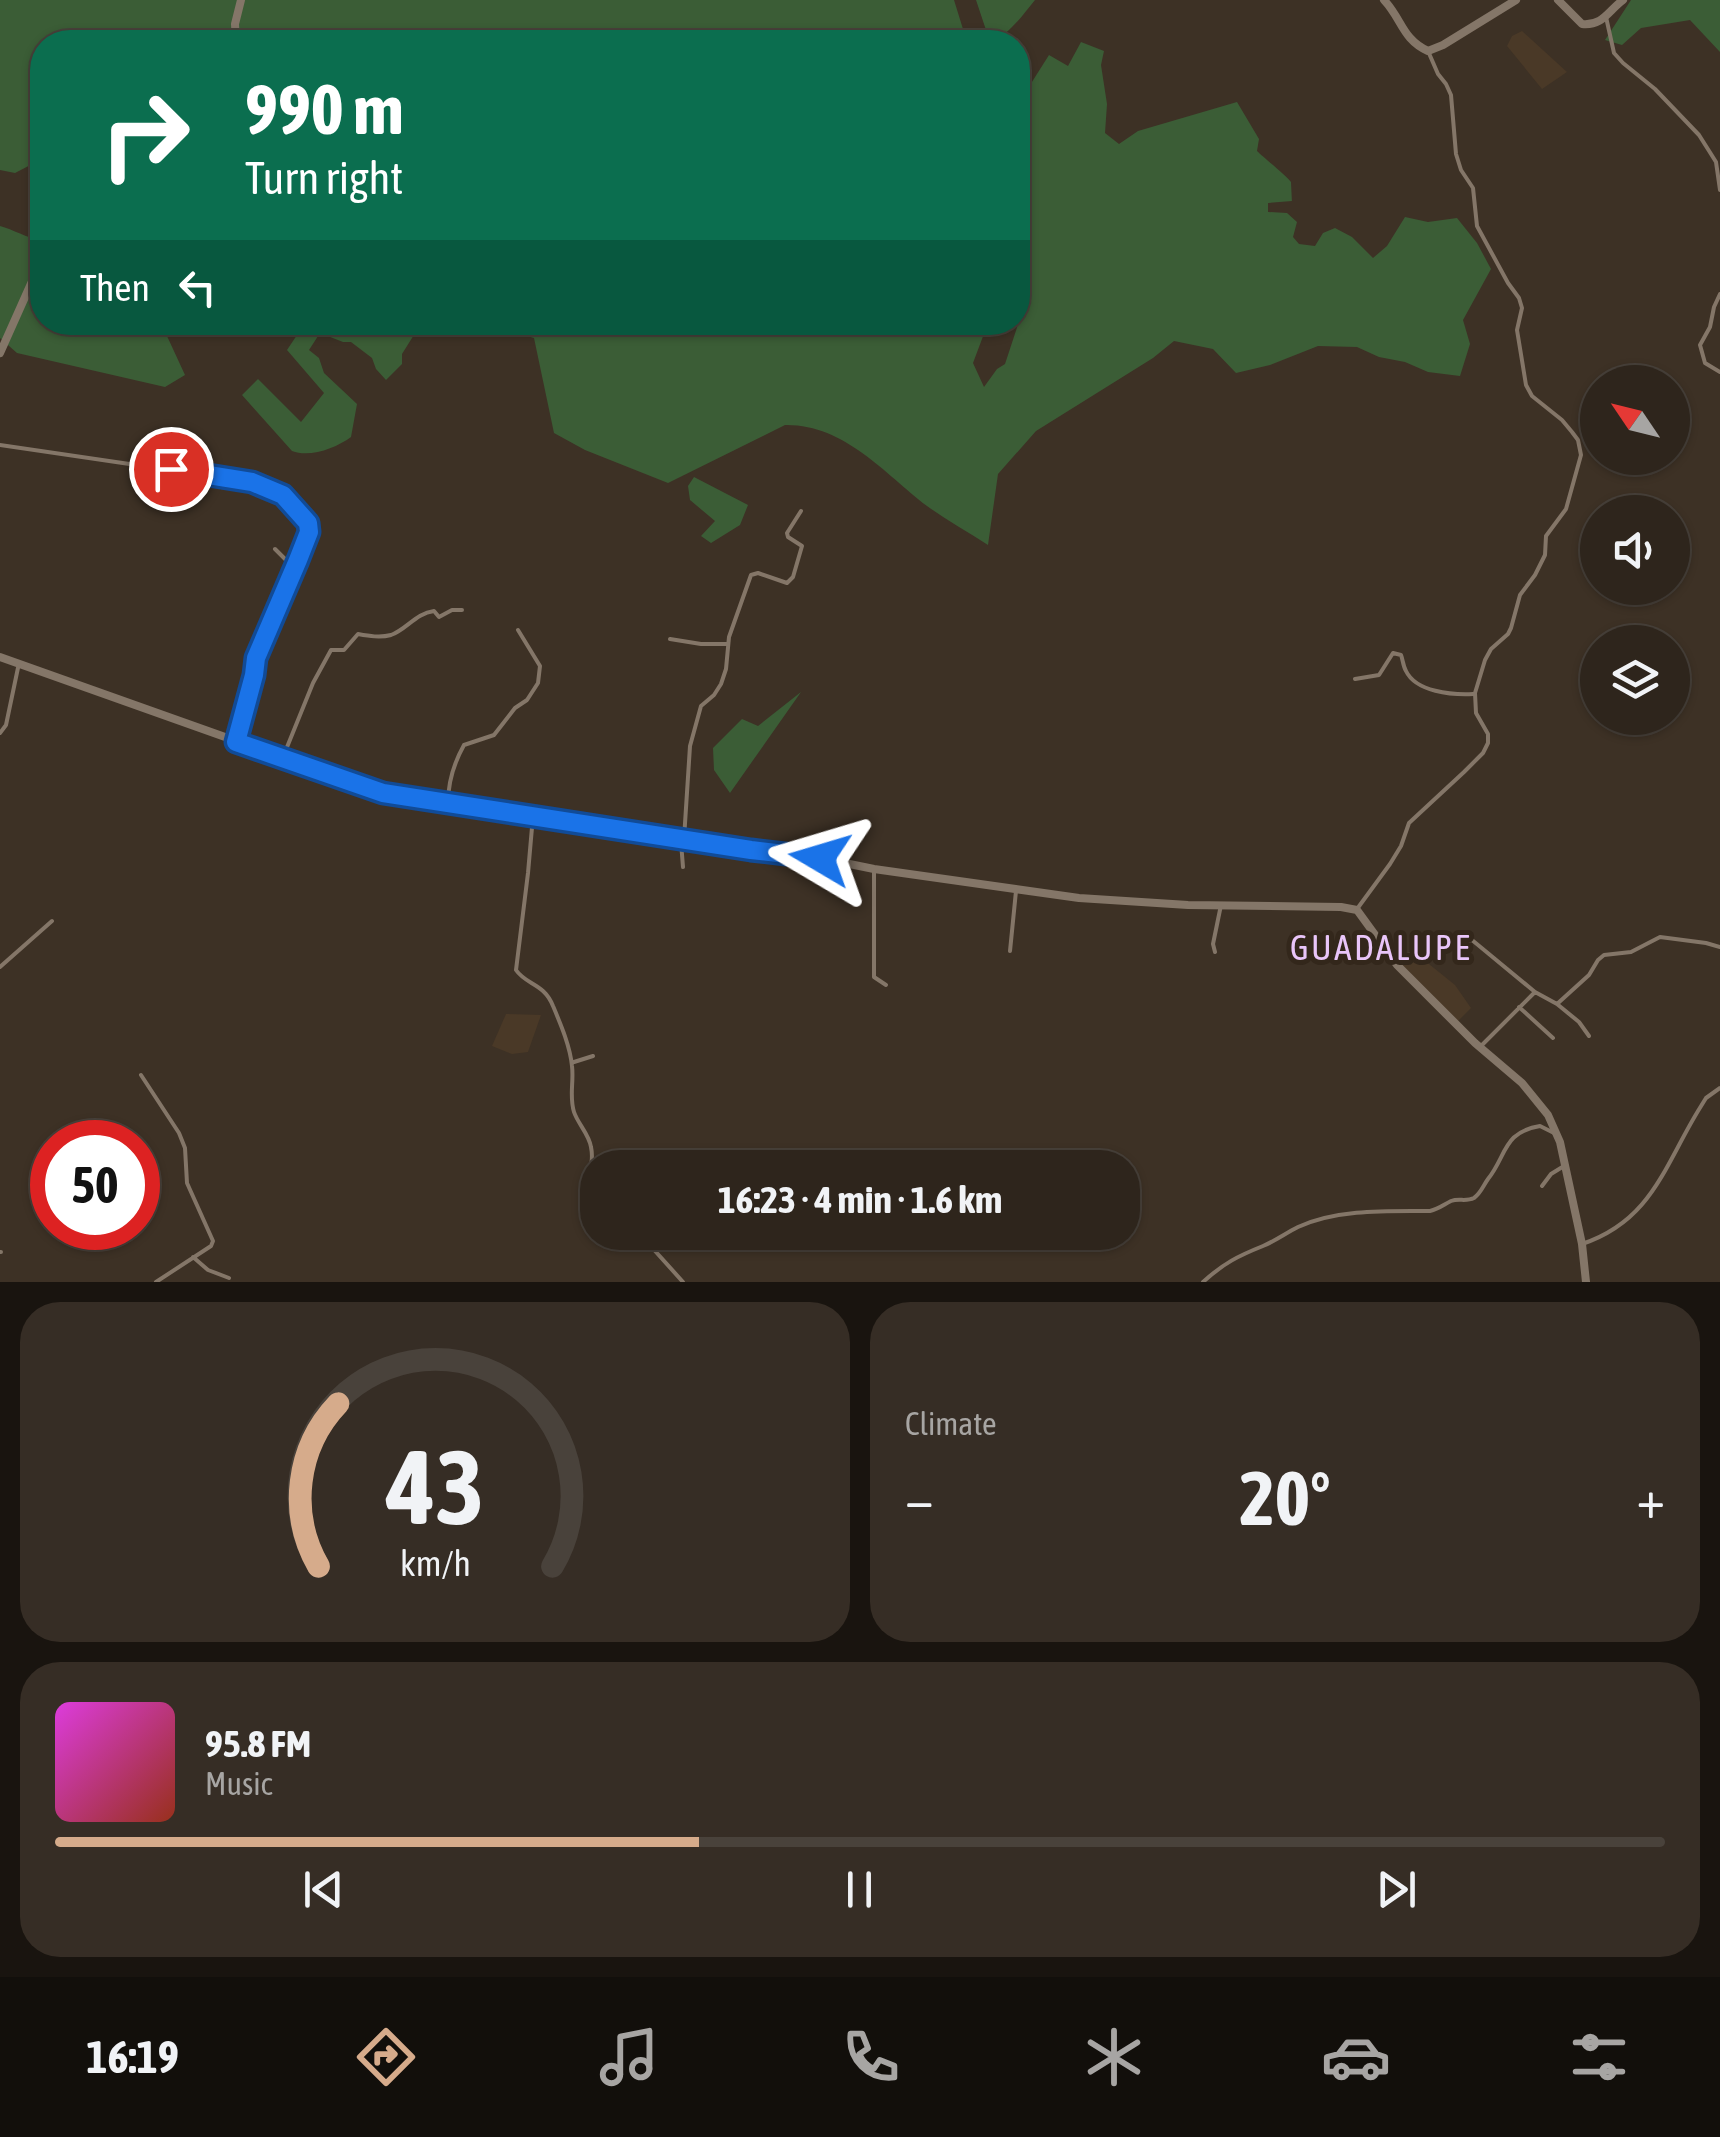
<!DOCTYPE html>
<meta charset="utf-8">
<style>
:root{--surface:#2e251c;--page:#362d25;--text:#f1f3f6;--muted:#a7a5a3;--line:#49423b;--accent:#d6ab8b}
body{margin:0;font-family:"Asap Condensed",sans-serif;background:var(--page);color:var(--text);height:100vh;display:flex;flex-direction:column;font-size:38px;white-space:nowrap}
*{box-sizing:border-box;margin:0}
p{font-size:32px;color:var(--muted)}
.icon{flex:none;width:55px;height:55px;fill:none;stroke:currentColor;stroke-width:2;stroke-linecap:round;stroke-linejoin:round}
.map{position:relative;height:1282px;overflow:hidden}
.details{display:flex;flex-direction:column;gap:20px;padding:20px;background:#19140f;flex:1}
.details>*{flex:none}
.guide{position:absolute;left:30px;top:30px;width:1000px;height:305px;border-radius:40px;box-shadow:0 2px 8px #0004,0 0 0 2px var(--line);background:#0b6e4f;color:#fff;overflow:hidden}
.needle{width:65px;rotate:305deg}
.fabs{position:absolute;left:1580px;top:365px;display:grid;gap:20px}
.fabs a{display:grid;place-items:center;width:110px;height:110px;border-radius:50%;background:var(--surface);box-shadow:0 2px 8px #0004,0 0 0 2px var(--line);font-size:50px}
.speed{position:absolute;left:30px;top:1120px;display:flex;gap:20px;font-size:50px;font-weight:700;text-align:center}
.speed>*{display:grid;place-content:center;width:130px;height:130px;border-radius:50%;background:var(--surface);box-shadow:0 2px 8px #0004,0 0 0 2px var(--line);line-height:1}
.speed .limit{border:15px solid #d22;background:#fff;color:#111}
.pin{position:absolute;display:grid;place-items:center;width:85px;height:85px;color:#fff;margin:-42px;border:5px solid #fff;border-radius:50%;box-shadow:0 2px 10px #0007}
.me{position:absolute;width:110px;margin:-55px;rotate:277deg;stroke-linejoin:round;filter:drop-shadow(0 0 8px #0008)}
.turn{display:flex;align-items:center;gap:35px;height:210px;padding:0 50px;font-size:45px}
.turn .icon{width:130px;height:130px;stroke-width:2.5}
.turn b{display:block;font-size:70px;line-height:85px}
.then{display:flex;align-items:center;height:95px;padding:0 50px;background:#0003;gap:20px;font-size:38px}
.big{font-size:75px;font-weight:700;line-height:1.1}
.details .card{flex:1;display:flex;flex-direction:column;justify-content:center;gap:15px;min-width:0;padding:0 35px;border-radius:40px;background:var(--page)}
.details .dial{align-items:center;gap:0}
.dial svg{height:260px;overflow:visible;fill:none;stroke:var(--line);stroke-width:7;stroke-linecap:round;text-anchor:middle}
.dial text{fill:var(--text);stroke:none}
.song{display:flex;align-items:center;gap:30px}
.cover{width:120px;height:120px;border-radius:15px;background:linear-gradient(135deg,hsl(300 70% 55%),hsl(10 70% 35%))}
.played{height:10px;border-radius:5px;background:linear-gradient(90deg,var(--accent) 40%,var(--line) 40%)}
.keys{display:flex;justify-content:space-around;direction:ltr}
.heat{display:flex;justify-content:space-between;align-items:center;font-size:55px;direction:ltr}
.details .tiles{flex:1;display:grid;gap:20px;grid-template-columns:1fr 1fr}
.card:last-child{grid-column:span 2}
.trip{position:absolute;left:580px;top:1150px;width:560px;height:100px;border-radius:40px;background:var(--surface);box-shadow:0 2px 8px #0004,0 0 0 2px var(--line);font-weight:700;line-height:100px;text-align:center}
.tabs{display:flex;height:160px;justify-content:space-around;align-items:center;background:#120f0b;color:var(--muted)}
.tabs .icon{width:70px;height:70px}
.tabs .active{color:var(--accent)}
.tabs b{font-size:45px;color:var(--text)}
.map>svg:first-child{display:block}
.built{fill:#4a3927}
.green{fill:#3b5d36}
.lines{fill:none;stroke-linecap:round;stroke-linejoin:round}
.street{stroke:#847668;stroke-width:4}
.secondary{stroke:#847668;stroke-width:8}
.route-casing{stroke:#114b97;stroke-width:25}
.route{stroke:#1a73e8;stroke-width:18}
.labels{text-anchor:middle;stroke-width:10;stroke-linejoin:round;paint-order:stroke}
.quarter-label{font-size:35px;letter-spacing:2.5px;fill:#e9c5f9;stroke:#33271b}
</style>
<div class="map">
<svg width="1720" height="1282" viewBox="0 0 1720 1282">
<rect width="100%" height="100%" fill="#3d3125"/>
<path class="built" d="M1522,31L1567,72L1542,89L1507,46L1512,36Z
M1419,956L1455,985L1471,1008L1458,1021L1396,960Z
M506,1014L541,1015L528,1052L512,1054L492,1046Z"/>
<path class="green" d="M0,0H954L967,42H42V159L15,173L0,170Z
M976,0H1035C1022,16 1009,35 990,42Z
M1631,0H1720V52L1690,20L1641,28L1622,45L1605,40Z
M1081,42L1104,51L1101,65L1107,104L1105,133L1119,144L1138,131L1237,102L1259,139L1257,151C1263,157 1287,176 1291,182C1291,183 1292,200 1292,201L1268,203V212L1287,213L1297,222L1293,237L1299,244L1315,246L1323,233L1335,228L1352,237L1373,258L1387,246L1405,217L1428,222L1457,218L1477,243L1491,269L1463,320L1470,344L1460,376L1428,372L1405,362L1379,357L1357,347L1318,346L1270,365L1236,373L1213,349L1174,341L1153,358L1036,431L998,474L988,545C968,532 946,520 927,506C884,473 844,424 785,425L668,483L585,450L554,433L534,338L482,323H988L973,363L984,387L997,369L1005,364L1027,297L1025,281H1018V104L1049,55L1068,66Z
M0,226C13,229 29,240 42,239V322L161,323L185,375L165,387L17,353L0,338Z
M305,323H414L417,330L402,354V364L386,380L376,369L372,358L351,342H343L320,333L309,350L319,358L324,373L357,404L351,437C336,448 310,458 292,451L242,395L258,379L301,422L324,393L287,350Z
M694,477L748,505L740,525L711,543L701,536L715,521L690,500L688,486Z
M801,692L730,793L714,770L713,748L742,719L758,726Z"/>
<g class="lines">
<path class="street" d="M1606,17L1614,53L1623,63L1655,89L1699,135L1711,154L1716,162L1720,190
M32,222L42,229
M1720,294L1714,307L1710,327L1700,345L1705,363L1720,372
M0,445L252,482C278,496 295,496 309,526L299,560L292,571
M670,639L701,644H728
M1355,679L1379,675L1393,653L1401,655C1403,660 1403,666 1406,671C1416,692 1452,695 1473,694
M0,733L6,725L19,663
M236,741L254,675L256,658L292,571L290,564L275,549
M283,757L313,683L331,650H344L358,634C369,636 380,638 391,635C407,629 416,613 434,611L439,617L452,610H462
M448,803C448,782 454,763 464,745L494,735L515,708L527,700L538,683L540,666L518,630
M533,816L528,873L516,970C526,985 544,983 553,1006C561,1025 570,1046 572,1066C574,1082 569,1096 574,1112C578,1124 589,1134 591,1147C595,1166 585,1164 598,1184
M684,839L690,746L701,706L714,695L721,684L726,669L729,637L751,575L758,573L787,583L793,577L802,546L788,537L787,533L801,511
M681,842L683,867
M874,871V977L886,985
M1357,909L1390,864L1401,846L1409,823L1464,772L1483,753L1488,743V734L1476,713L1475,693L1485,660L1491,649L1508,634L1511,628L1520,595L1535,575L1545,555L1546,536L1566,509L1581,455L1578,440L1572,432L1562,420L1532,396L1526,385L1517,330L1522,308L1519,298L1508,283L1477,226L1473,188L1461,170L1456,154L1451,95L1446,84L1438,74L1428,51
M1010,951L1016,891
M1215,952L1213,944L1221,905
M1390,956L1412,954L1472,940L1535,992L1557,1004L1589,975L1598,960L1604,955L1631,952L1660,937L1706,943L1720,947
M0,967L52,921
M1557,1004L1579,1022L1589,1036
M1519,1007L1553,1038
M1482,1045L1535,992
M574,1062L593,1056
M141,1075L179,1133L185,1148L187,1183L213,1241L211,1246L156,1282
M1542,1186L1551,1174L1564,1166
M638,1232L683,1282
M1582,1244C1651,1221 1664,1167 1698,1111L1706,1098L1720,1088
M0,1252H1
M193,1257L208,1270L229,1278
M1203,1282C1224,1263 1238,1256 1263,1246C1275,1241 1286,1233 1298,1227C1337,1209 1387,1211 1430,1211C1439,1209 1443,1205 1451,1201C1459,1198 1466,1202 1474,1198C1481,1193 1483,1186 1488,1179C1507,1155 1503,1132 1540,1126L1554,1133"/>
<path class="secondary" d="M1384,0C1402,19 1402,39 1428,51L1443,45L1516,0
M1558,0L1582,24C1603,26 1608,11 1623,0
M236,42L235,24L241,0
M0,353L42,259
M0,657L383,793L751,850L820,858L874,869L1079,898L1188,905L1341,907L1357,910L1397,965L1475,1043L1522,1083L1548,1115L1560,1142L1582,1244L1586,1282"/>
</g>
<g class="lines">
<defs>
<path id="route" d="M171,469L252,482L283,495L308,523L309,532L298,560L256,658L254,675L236,742L383,793L751,850L820,858"/>
</defs>
<use href="#route" class="route-casing"/>
<use href="#route" class="route"/>
</g>
<g class="labels">
<g class="quarter-label">
<text x="1381" y="960">GUADALUPE</text>
</g>
</g>
</svg>
<div class="fabs">
<a><svg class="needle" viewBox="-14 -14 28 28"><path d="M0-13l5 13h-10z" fill="#e53935"/><path d="M0 13l5-13h-10z" fill="#a7a5a3"/></svg></a>
<a><svg class="icon" aria-label="sound" viewBox="0 0 24 24"><path d="M4 9h4l5-4v14l-5-4H4zM17 9q2 3 0 6"/></svg></a>
<a><svg class="icon" aria-label="layers" viewBox="0 0 24 24"><path d="M12 4l9 5-9 5-9-5zM3 14l9 5 9-5"/></svg></a>
</div>
<div class="speed"><div class="limit">50</div></div>
<div class="pin" style="left:171px;top:469px;background:#d93025"><svg class="icon" aria-label="arrive" viewBox="0 0 24 24"><path d="M6 21V4h12l-3 4 3 4H6"/></svg></div>
<svg class="me" style="left:820px;top:858px" viewBox="-20 -20 40 40"><path d="M0-17L14 15 0 8-14 15z" fill="#1a73e8" stroke="#fff" stroke-width="4"/></svg>
<div class="trip">16:23 · 4 min · 1.6 km</div>
<div class="guide">
<div class="turn"><svg class="icon" aria-label="right" viewBox="0 0 24 24"><path d="M7 20v-9h11M14 6l5 5-5 5"/></svg><div><b>990 m</b>Turn right</div></div>
<div class="then">Then<svg class="icon" aria-label="left" viewBox="0 0 24 24"><path d="M17 20v-9H6M10 6l-5 5 5 5"/></svg></div>
</div>
</div>
<section class="details">
<div class="tiles">
<div class="card dial"><svg viewBox="0 0 100 80">
<path d="M14 69A42 42 0 1 1 86 69"/>
<path d="M14 69A42 42 0 0 1 20 19" stroke="#d6ab8b"/>
<text x="50" y="56" font-size="32" font-weight="700">43</text>
<text x="50" y="72" font-size="11">km/h</text>
</svg></div>
<div class="card"><p>Climate</p>
<div class="heat"><a>−</a><b class="big">20°</b><a>+</a></div>
</div>
<div class="card">
<div class="song"><i class="cover"></i><div><b>95.8 FM</b><p>Music</p></div></div>
<div class="played"></div>
<div class="keys"><svg class="icon" aria-label="previous" viewBox="0 0 24 24"><path d="M18 5L8 12l10 7zM5 5v14"/></svg><svg class="icon" aria-label="pause" viewBox="0 0 24 24"><path d="M8 5v14M16 5v14"/></svg><svg class="icon" aria-label="next" viewBox="0 0 24 24"><path d="M6 5l10 7-10 7zM19 5v14"/></svg></div>
</div>
</div>
</section>
<nav class="tabs">
<b>16:19</b>
<svg class="icon active" aria-label="directions" viewBox="0 0 24 24"><path d="M12 3l9 9-9 9-9-9zM9 14v-3h6M13 9l2 2-2 2"/></svg>
<svg class="icon" aria-label="music" viewBox="0 0 24 24"><path d="M9 18V5l10-2v13"/><circle cx="6" cy="18" r="3"/><circle cx="16" cy="16" r="3"/></svg>
<svg class="icon" aria-label="phone" viewBox="0 0 24 24"><path d="M5 4h4l2 5-3 2q2 4 5 5l2-3 5 2v4C11 20 4 13 5 4z"/></svg>
<svg class="icon" aria-label="climate" viewBox="0 0 24 24"><path d="M12 3v18M4 7l16 10M4 17L20 7"/></svg>
<svg class="icon" aria-label="car" viewBox="0 0 24 24"><path d="M5 17H2v-5l4-1 3-4h7l3 4 3 1v5h-3M9 17h6M6 11h13"/><circle cx="7" cy="17" r="2"/><circle cx="17" cy="17" r="2"/></svg>
<svg class="icon" aria-label="filters" viewBox="0 0 24 24"><path d="M4 7h16M4 17h16"/><circle cx="9" cy="7" r="2"/><circle cx="15" cy="17" r="2"/></svg>
</nav>
